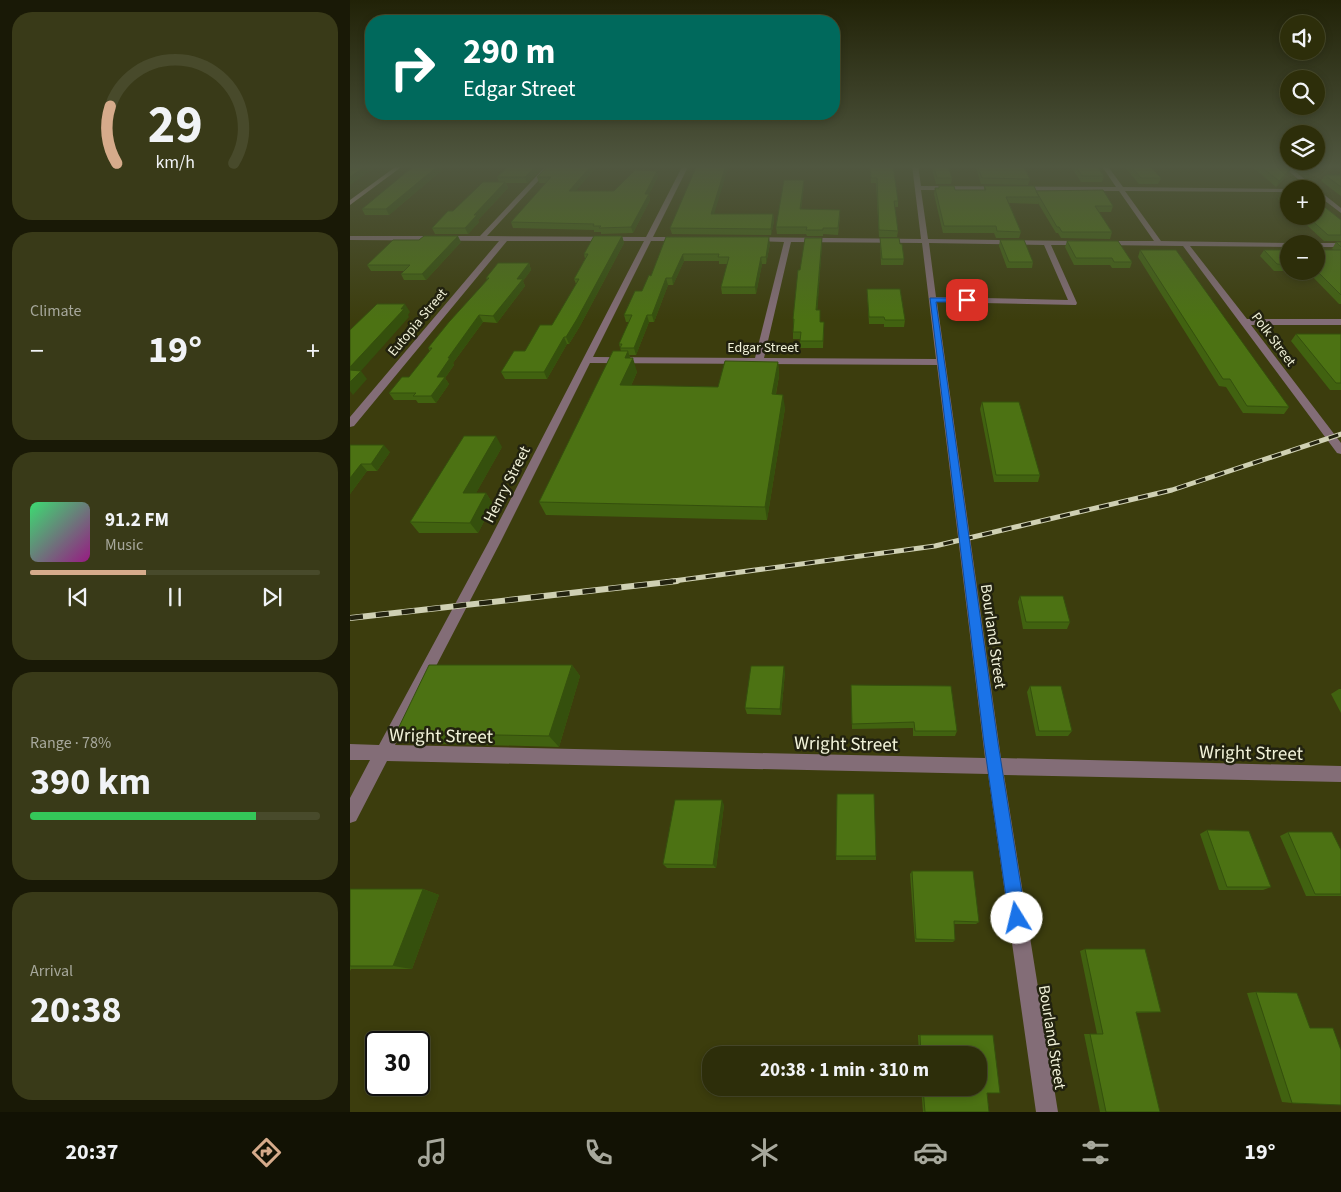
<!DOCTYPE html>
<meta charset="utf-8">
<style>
:root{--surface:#2d2e0a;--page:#393a18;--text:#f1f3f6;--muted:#a7a89c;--line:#484a2b;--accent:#d6ab8b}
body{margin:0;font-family:"Source Sans 3",sans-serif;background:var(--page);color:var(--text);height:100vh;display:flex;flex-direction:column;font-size:19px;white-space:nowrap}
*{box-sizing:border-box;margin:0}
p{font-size:16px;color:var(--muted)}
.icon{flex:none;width:28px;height:28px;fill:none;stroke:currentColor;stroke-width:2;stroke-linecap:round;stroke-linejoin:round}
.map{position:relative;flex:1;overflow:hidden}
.sheet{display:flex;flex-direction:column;gap:12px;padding:12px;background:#191906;width:350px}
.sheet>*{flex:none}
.hud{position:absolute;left:15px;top:15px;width:475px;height:105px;border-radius:20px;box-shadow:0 2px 8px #0003,0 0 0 1px var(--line);background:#00695c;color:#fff;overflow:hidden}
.fabs{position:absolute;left:930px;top:15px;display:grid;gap:10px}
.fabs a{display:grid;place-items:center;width:45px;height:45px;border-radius:50%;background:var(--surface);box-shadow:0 2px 8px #0003,0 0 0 1px var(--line);font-size:25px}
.speed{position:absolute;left:15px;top:1031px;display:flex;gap:10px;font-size:25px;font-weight:700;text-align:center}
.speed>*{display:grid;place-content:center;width:65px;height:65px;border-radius:50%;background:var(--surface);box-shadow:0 2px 8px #0003,0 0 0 1px var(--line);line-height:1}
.speed .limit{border:2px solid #111;border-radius:8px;background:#fff;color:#111}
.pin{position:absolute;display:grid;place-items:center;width:42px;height:42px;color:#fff;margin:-21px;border-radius:10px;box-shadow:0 2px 8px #0006}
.me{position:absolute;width:55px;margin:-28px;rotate:351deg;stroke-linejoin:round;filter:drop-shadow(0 0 4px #0008)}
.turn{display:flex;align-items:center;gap:18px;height:105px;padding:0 15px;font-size:22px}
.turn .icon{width:65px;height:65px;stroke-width:2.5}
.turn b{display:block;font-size:35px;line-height:42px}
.big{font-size:38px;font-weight:700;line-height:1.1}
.sheet .widget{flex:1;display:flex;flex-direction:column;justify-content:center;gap:8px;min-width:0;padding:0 18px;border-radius:20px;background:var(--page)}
.sheet .dial{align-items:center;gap:0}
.dial svg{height:130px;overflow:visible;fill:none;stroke:var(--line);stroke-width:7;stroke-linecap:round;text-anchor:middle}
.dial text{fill:var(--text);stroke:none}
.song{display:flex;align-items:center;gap:15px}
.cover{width:60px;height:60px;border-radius:8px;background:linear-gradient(135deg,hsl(140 70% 55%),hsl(310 70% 35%))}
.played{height:5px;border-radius:2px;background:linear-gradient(90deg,var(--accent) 40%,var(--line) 40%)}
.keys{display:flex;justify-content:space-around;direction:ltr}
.heat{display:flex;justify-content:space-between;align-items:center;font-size:28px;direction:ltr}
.charge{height:8px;border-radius:4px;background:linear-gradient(90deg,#34c759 78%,var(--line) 0)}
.trip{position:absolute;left:352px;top:1046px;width:285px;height:50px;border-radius:20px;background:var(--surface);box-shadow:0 2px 8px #0003,0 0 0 1px var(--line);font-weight:700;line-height:50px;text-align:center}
.tab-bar{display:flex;height:80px;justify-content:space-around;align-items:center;background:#121204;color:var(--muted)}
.tab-bar .icon{width:35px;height:35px}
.tab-bar .on{color:var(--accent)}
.tab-bar b{font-size:22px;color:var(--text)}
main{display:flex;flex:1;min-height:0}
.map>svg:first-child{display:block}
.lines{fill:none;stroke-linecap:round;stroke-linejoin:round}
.street{fill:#836d77;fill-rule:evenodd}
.secondary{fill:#ab8a98;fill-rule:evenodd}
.rail-far1-casing{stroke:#cfd0b3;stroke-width:5}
.rail-casing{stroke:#cfd0b3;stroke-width:6}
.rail-far1{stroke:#22220f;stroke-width:3;stroke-dasharray:10;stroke-linecap:butt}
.rail{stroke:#22220f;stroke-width:4.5;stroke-dasharray:13;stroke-linecap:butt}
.wall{fill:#416210}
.shaded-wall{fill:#35500d}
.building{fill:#4c7213;stroke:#35500d}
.route{fill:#1a73e8;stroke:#114b97}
.labels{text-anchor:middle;stroke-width:5;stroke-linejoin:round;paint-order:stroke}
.far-street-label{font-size:14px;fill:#f1f2d9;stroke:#22220f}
.street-label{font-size:16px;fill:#f1f2d9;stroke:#22220f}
.near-street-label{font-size:19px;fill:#f1f2d9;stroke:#22220f}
</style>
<main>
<section class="sheet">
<div class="widget dial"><svg viewBox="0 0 100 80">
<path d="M14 69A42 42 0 1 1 86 69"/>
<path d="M14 69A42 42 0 0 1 10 34" stroke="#d6ab8b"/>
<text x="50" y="56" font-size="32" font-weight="700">29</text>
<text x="50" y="72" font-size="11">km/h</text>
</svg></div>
<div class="widget"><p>Climate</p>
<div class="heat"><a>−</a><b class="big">19°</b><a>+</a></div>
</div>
<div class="widget">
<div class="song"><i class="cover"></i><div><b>91.2 FM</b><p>Music</p></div></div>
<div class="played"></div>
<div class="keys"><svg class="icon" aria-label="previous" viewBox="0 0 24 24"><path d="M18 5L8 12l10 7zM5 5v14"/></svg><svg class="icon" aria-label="pause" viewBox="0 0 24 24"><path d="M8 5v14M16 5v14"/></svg><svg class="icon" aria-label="next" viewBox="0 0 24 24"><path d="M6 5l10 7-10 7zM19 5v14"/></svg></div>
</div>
<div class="widget"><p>Range · 78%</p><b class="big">390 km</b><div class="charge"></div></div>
<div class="widget"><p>Arrival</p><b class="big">20:38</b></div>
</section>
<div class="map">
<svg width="991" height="1112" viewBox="0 0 991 1112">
<rect width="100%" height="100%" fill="#3c3d0d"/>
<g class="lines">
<path class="street" d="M197,165H203L137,236L296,237L333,165H339L303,237H332L336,239L332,241H301L243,357L405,358L434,242L402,241H399V237L571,239L562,165H568L571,186L766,187L751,165H757L773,187L941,189H939V192L775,191L811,241L942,243L939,244V247L840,246L897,319H991V325H901L991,443V454L987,453L833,246L749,245L748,243L752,241H804L769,191L571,190L578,239L732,241L736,243L732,245H701L727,303L726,305L587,302L651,758L991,766V782L654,775L708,1112H686L638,774L37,761L6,821L0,823V798L20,760H0V744L29,745L138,543L294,241H157L4,426L0,427V417L149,241L0,240V236H130ZM441,242L572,243L586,359L414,358ZM579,243L694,245L718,300L586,297ZM240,363L587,365L635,758L45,745L150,543Z
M931,165H937L991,208V213L966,194V189H960Z
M966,243H991V247H966V244H963Z"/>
<path class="secondary" d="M48,165H54L0,205V200Z"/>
<defs>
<path id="rail-far1" d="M316,582L585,546L822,490L991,434"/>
<path id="rail" d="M0,618L327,581"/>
</defs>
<use href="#rail-far1" class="rail-far1-casing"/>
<use href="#rail" class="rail-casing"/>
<use href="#rail-far1" class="rail-far1"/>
<use href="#rail" class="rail"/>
</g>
<path class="wall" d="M65,165H98L39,215H15L12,209Z
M160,165H195L177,183H156L158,188L128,220L129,222L118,234H85L82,228L103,211L149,182L147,177Z
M199,165L226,191H264L308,176L299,194L300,200L283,233L251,234V232H244V230L163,228L161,222L196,183H189L187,177Z
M520,165H543L548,201V207H545L548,231L547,237H529L526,183H521Z
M581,165H598L602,178L601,184H586Z
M625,165H673L680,179L678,185L631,184Z
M720,165H746L754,176L752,182H731Z
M773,165H799L811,178L808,184H789Z
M900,165H938L941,168L938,174L926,187Z
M939,165H946L943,168Z
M975,175H991V196L971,181Z
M454,186L451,209L490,216L488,235L473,234V236H457L456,234H427L426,227Z
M589,186L605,190H634V186L686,191L763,206L761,212H749L762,232L760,239L711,238L708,233H706L688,203V204L659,203L671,232L669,238H646L644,233H593L584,194L585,188H589Z
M931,193H939V209L928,199Z
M364,214H423L424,221L421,235L322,234L320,228Z
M947,216H966L991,220V241H974Z
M272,236L274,243L230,326L219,344H217L197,379H155L151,372L175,351L202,325L226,284L224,279L235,259L234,254Z
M316,237L420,244L416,264H412L406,294H372L371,287L378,264H369V261H334L323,285H318L304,322H299L286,355H279L287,372L281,386L368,387L428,362L429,376L426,394L435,408L417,520L196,515L189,502L271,351L269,344L279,322H276L274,315L292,291L301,276Z
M472,238V244L467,310H470V322H474L473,348H450V339H443V332L444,326L443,319L450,270Z
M530,238L550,244L554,259L553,265H531Z
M650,240L683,262L682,268H657L649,246Z
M717,241L782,262L780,268H762L760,265H724L715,247Z
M111,242L76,280H54L51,274L54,271H21L17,265Z
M986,242H991V304H989L957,271H946H966V250H984L982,249Z
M790,250L939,407L934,414L893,413L876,387L869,386L788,257Z
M914,250H939V271H924L910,256Z
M179,263L181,270L173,281L175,286L147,323L133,322L103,363L104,365L95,378L99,384L86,403H68L66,400H44L39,393L59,377L80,351L78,348L137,280L136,278Z
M517,289L555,320L554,327H534V324H519Z
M946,334H991V390H980L941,341Z
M632,402L690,475L688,482H644L630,409Z
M0,445L40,452L27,471H17L0,494Z
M152,447L126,493H136L143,504L128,533H69L60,522Z
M670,596L720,622L717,629H673L668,602Z
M222,665L230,676L209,747L61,743L46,733Z
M435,672L431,715L397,714L395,708Z
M501,685L607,731L605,736H563V728L502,729Z
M680,686L722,731L718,736H686L677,692Z
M989,689H991V713L981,694Z
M487,794L526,856V860H486Z
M374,805L366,868H317L313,864Z
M857,830L921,887L913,890H869L850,834Z
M938,832L991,850V896H956L930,836Z
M562,871L629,922L626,924H604L605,940L603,942H565L560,874Z
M0,889H73L89,895L62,969H1L0,971Z
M735,949L811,1012L786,1013L810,1112H750L734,1034H747L730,951Z
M906,992L942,1103L932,1102L897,993Z
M568,1035H643L637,1093L639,1112H573L571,1088H629V1055H569Z"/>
<path class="shaded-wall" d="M17,165H28L0,185V177Z
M89,165H98L39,215L36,209Z
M187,165H195L177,183L175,177Z
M242,165H248L221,197L219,191Z
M376,165H379L362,221L361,214Z
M941,168L938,174L926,187L929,181Z
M307,171L308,176L299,194L300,200L283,233L281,227L295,194Z
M454,180V186L450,215V209Z
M155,182L158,188L128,220L129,222L118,234L115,228L124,215Z
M423,214L424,221L421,235V229Z
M108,236L111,242L76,280L72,274Z
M272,236L274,243L230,326L219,344L216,337Z
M419,237L420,244L416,264V257Z
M472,238V244L467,317L466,310Z
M333,254L334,261L323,285L322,278Z
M411,257L412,264L406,294L405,287Z
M179,263L181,270L173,281L175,286L147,323L143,316L167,279Z
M316,278L318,285L304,322L302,315Z
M55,304L60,312L58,315L59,317L10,372L11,371L17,379L3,395L0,391V367Z
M129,315L133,322L103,363L104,365L95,378L99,384L86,403L81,396L87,377L98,358Z
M297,315L299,322L286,355L284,348Z
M214,337L217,344L197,379L194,372Z
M278,351L281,361L283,358L287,372L275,399L270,385L275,358Z
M428,362L429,376L423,408L422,394Z
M433,395L435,408L417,520L415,507Z
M146,436L152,447L120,504L113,493Z
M34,445L40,452L27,471L21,464Z
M11,464L17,471L0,494V478Z
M136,493L143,504L128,533L120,523Z
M222,665L230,676L209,747L199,736Z
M434,666L435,672L431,715L430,709Z
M372,800L374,805L366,868L363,865Z
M73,889L89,895L62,969L43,966Z"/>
<path class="building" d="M0,165H17L0,177Z
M65,165H89L36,209H12Z
M160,165H187L175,177H147Z
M199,165H242L219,191H264L285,170L307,171L295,194H299L281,227L249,228L251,226H243L244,224L161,222L201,177H187Z
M347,165H376L361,214H423L421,229L320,228Z
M520,165H543L548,201H544L548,231L529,230L527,178H521Z
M583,165H598L602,178H587Z
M627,165H673L680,179L632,178Z
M725,165H746L754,176H732Z
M780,165H799L811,178H791Z
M909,165H938L941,168L929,181Z
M975,175H991V187Z
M434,180H454L450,209L490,210L488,228H473V230H456L457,227H426Z
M133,182H155L124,215H127L115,228H82L98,211H103Z
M589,186H604L605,190H636L634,186H684L689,197H656L671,232L647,231L646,226H594L585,188H589Z
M753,190L763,206H745L762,232H712L709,227H707L686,191Z
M931,193H939V200Z
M966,200L991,220V235H978L957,216H966Z
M74,236H108L72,274H51L60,265H17L43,240H69Z
M244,236H272L227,319L216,337H214L194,372H151L164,351H175L190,325H202L229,279H224L238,254H234Z
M316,237H419L416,257H411L405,287H371L379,257H368L369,254H333L322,278H316L302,315H297L284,348H270L272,344H269L282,315H274L285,291H292L299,275L301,276Z
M455,238H472L466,310H470V322H474L473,341H450L451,332H443L444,319H443L448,270H450Z
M530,238H549L550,244H552L554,259H532Z
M650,240H674L683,262H659Z
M717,241H768L782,262H764L762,258H726Z
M986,242H991V247Z
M790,250H826L939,407L897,406L880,379H873Z
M914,250H939V265L927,264Z
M966,250H991V295L966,270Z
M148,263H179L167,279H173L143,316L129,315L98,358H100L87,377H95L81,396H63L66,393H39L52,377H59L82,348H78L99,322L139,278H136Z
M517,289H550L555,320H535L534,317H519Z
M27,304H55L51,309H54L0,367V330Z
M946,334H991V383H986Z
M263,351H278L275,358H283L270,385L368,387L375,361L428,362L422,394L433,395L415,507L189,502Z
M0,370L11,371L0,382Z
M632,402H669L690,475H646Z
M114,436H146L113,493H136L120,523L60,522Z
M0,445H34L21,464H11L0,478Z
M670,596H713L720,622H676Z
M79,665H222L199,736L46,733Z
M401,666H434L430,709L395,708Z
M501,685L601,686L607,731H565L564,722L502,724Z
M680,686H711L722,731H689Z
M487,794H524L526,856H486Z
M325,800H372L363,865L313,864Z
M857,830L899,831L921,887H877Z
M938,832H982L991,850V894H965Z
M562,871H623L629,922L604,921L605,940L566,939Z
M0,889H73L43,966H0Z
M735,949H795L811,1012H786L810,1112H756L740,1034H753Z
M906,992L947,993L960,1028H983L991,1050V1105L942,1103Z
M570,1035H643L650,1093H637L639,1112H575L573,1088H629V1055H571Z"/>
<linearGradient id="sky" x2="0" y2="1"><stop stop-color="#212207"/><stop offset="0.52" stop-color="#505740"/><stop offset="1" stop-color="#505740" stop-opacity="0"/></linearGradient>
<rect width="991" height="320" fill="url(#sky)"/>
<path class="route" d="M580,298H617L621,300L617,302H586L648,743L676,918L673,924L667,927L661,924L659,918L634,743Z"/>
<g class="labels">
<g class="far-street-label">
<text transform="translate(67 322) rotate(-50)" y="5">Eutopia Street</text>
<text transform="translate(924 339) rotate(53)" y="5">Polk Street</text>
<text x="413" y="352">Edgar Street</text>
</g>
<g class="street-label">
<text transform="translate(156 484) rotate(-63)" y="6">Henry Street</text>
<text transform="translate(644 636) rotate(82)" y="6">Bourland Street</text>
<text transform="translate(703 1037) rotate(81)" y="6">Bourland Street</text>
</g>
<g class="near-street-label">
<text transform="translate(91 735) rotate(1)" y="7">Wright Street</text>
<text transform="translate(496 743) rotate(1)" y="7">Wright Street</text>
<text transform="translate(901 752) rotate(1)" y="7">Wright Street</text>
</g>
</g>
</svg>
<div class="fabs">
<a><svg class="icon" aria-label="sound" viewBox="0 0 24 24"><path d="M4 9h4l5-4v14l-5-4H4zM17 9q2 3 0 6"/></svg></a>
<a><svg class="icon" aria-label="search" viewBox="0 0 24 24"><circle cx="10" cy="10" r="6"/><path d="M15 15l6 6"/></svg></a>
<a><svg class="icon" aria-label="layers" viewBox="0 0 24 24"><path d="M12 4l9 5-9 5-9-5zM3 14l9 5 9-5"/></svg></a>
<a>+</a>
<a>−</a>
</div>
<div class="speed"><div class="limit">30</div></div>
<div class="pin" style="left:617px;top:300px;background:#d93025"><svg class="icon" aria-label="arrive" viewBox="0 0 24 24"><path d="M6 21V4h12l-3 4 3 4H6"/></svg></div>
<svg class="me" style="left:667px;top:918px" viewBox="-20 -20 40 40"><circle r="19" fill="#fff"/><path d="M0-13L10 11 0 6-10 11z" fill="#1a73e8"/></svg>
<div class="trip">20:38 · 1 min · 310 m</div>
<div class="hud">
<div class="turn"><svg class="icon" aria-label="right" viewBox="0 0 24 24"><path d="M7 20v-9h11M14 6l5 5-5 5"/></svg><div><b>290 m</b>Edgar Street</div></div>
</div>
</div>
</main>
<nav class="tab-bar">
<b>20:37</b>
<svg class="icon on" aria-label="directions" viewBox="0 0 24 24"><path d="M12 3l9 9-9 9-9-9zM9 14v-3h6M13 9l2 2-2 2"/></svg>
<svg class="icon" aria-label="music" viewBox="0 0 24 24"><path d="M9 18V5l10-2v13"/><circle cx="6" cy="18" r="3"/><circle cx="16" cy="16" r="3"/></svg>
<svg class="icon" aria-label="phone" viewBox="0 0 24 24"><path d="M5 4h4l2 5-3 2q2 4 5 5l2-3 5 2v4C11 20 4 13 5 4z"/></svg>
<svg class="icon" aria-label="climate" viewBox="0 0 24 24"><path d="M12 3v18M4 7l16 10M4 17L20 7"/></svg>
<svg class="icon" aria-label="car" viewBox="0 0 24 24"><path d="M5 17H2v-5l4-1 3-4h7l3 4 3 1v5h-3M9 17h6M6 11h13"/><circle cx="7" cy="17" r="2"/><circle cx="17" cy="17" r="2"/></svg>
<svg class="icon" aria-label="filters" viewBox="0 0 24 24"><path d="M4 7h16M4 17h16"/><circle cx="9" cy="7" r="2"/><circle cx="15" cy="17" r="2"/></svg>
<b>19°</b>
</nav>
